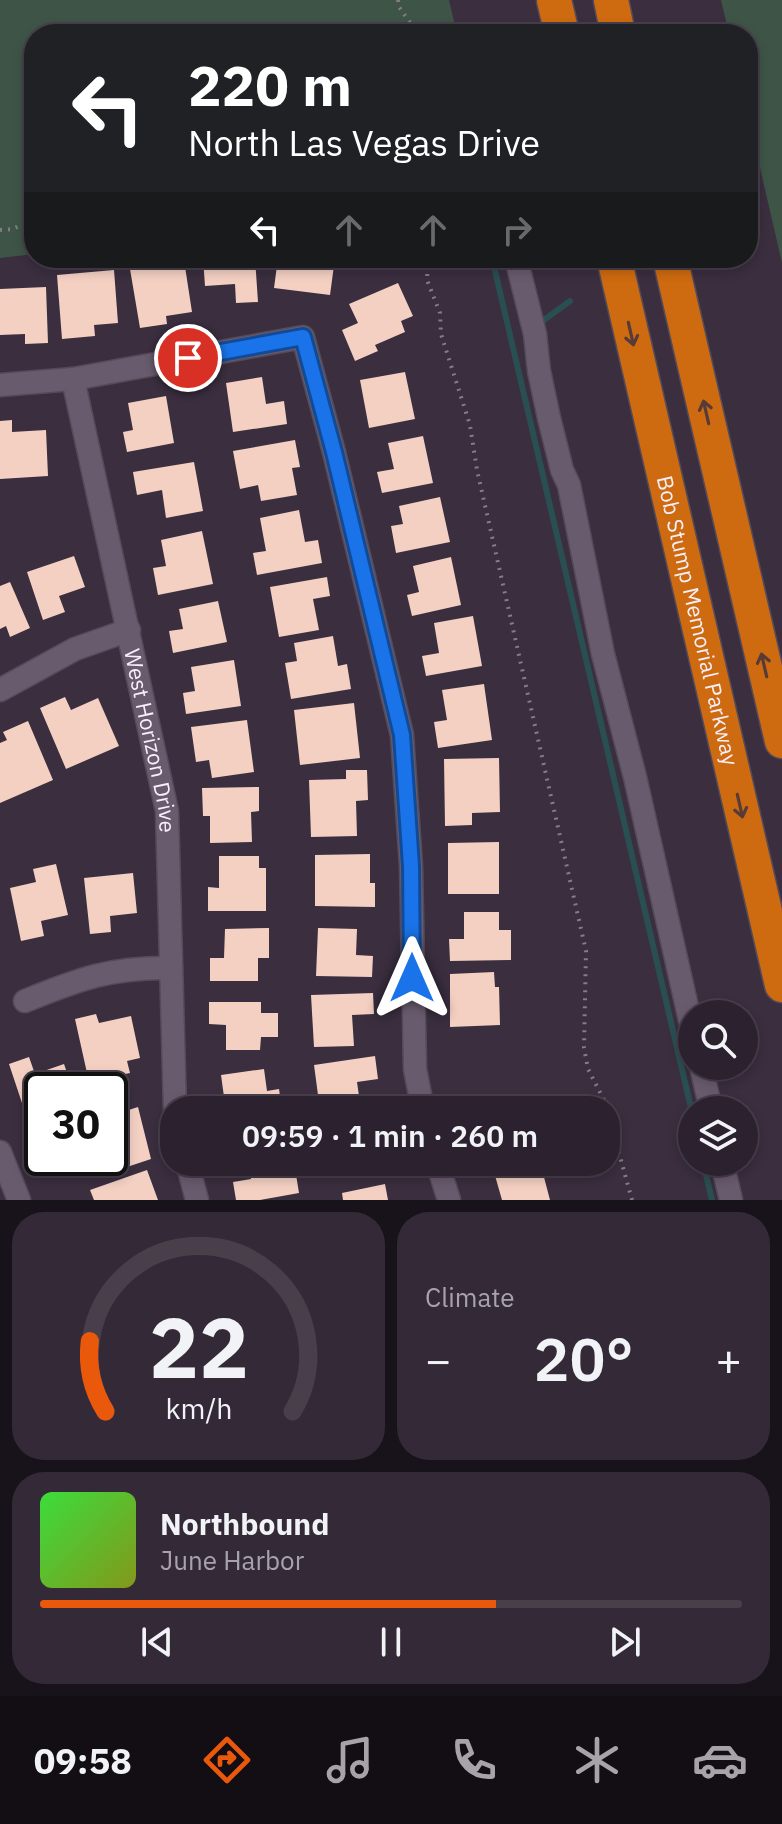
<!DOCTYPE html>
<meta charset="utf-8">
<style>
:root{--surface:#2c222f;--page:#342a37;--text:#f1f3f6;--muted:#a6a4aa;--line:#483f4b;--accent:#ea580c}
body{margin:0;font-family:"IBM Plex Sans",sans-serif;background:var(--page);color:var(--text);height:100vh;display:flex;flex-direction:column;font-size:30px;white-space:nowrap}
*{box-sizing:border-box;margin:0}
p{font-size:26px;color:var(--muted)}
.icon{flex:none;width:44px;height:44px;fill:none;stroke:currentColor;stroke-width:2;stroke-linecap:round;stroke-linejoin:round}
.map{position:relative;height:1200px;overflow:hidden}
.drawer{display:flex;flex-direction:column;gap:12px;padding:12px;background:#18131a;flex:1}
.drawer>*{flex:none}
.banner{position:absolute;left:24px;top:24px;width:734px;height:244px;border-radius:32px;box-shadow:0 4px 12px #0003,0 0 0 2px var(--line);background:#202124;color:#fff;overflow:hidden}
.tools{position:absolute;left:678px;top:1000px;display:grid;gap:16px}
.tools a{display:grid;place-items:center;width:80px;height:80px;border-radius:50%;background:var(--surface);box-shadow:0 4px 12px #0003,0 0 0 2px var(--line);font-size:40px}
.speed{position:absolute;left:24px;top:1072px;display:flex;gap:16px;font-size:40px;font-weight:700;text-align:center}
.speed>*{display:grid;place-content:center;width:104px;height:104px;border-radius:50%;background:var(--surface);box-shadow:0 4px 12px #0003,0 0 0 2px var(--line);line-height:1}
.speed .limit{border:4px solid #111;border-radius:12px;background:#fff;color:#111}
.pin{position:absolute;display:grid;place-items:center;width:68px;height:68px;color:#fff;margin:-34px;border:4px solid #fff;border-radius:50%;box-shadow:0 2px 8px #0007}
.me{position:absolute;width:88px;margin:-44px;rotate:0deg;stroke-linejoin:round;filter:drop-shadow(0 0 6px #0008)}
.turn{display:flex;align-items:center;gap:28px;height:168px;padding:0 32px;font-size:36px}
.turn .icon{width:104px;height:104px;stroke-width:2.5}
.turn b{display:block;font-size:56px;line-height:68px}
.lanes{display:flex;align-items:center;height:76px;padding:0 32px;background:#0003;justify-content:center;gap:40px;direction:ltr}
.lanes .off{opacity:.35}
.big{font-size:60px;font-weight:600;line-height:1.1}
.drawer .card{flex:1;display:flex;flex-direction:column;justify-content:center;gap:12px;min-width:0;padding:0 28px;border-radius:32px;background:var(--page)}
.drawer .dial{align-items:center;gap:0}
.dial svg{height:208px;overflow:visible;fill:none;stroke:var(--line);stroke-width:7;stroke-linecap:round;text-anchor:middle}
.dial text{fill:var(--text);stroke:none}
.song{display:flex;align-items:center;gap:24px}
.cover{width:96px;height:96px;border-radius:12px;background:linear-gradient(135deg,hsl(120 70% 55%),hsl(70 70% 35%))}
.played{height:8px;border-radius:4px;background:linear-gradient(90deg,var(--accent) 65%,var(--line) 65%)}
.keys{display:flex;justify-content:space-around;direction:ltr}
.heat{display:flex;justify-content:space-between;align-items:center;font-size:44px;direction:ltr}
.drawer .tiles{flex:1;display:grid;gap:12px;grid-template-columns:1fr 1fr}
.card:last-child{grid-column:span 2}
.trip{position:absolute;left:160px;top:1096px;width:460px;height:80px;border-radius:32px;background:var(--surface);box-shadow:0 4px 12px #0003,0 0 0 2px var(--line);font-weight:600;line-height:80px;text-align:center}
.tabs{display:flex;height:128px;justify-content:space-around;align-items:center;background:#120e13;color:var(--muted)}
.tabs .icon{width:56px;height:56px}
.tabs .active{color:var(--accent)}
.tabs b{font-size:36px;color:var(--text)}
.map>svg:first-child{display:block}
.green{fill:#3d5446}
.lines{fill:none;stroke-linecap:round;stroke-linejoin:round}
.stream{stroke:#294f53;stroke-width:6}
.building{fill:#f4d0c3}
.minor-casing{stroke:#544a58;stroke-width:25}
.highway-casing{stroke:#544a58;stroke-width:37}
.path{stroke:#857b89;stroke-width:4;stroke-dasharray:2 6;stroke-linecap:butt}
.minor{stroke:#695b6e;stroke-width:22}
.highway{stroke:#ce6a10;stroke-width:34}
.oneway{stroke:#583a36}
.route-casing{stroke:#114b97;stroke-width:20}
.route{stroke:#1a73e8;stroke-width:14}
.labels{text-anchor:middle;stroke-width:8;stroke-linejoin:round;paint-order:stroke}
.street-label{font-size:22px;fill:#f7effa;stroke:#3a2e3f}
</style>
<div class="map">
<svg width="782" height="1200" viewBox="0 0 782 1200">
<rect width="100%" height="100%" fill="#3a2e3f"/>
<path class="green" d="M0,0H449L457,34H34V254L0,258Z
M721,0H782V263L748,116V34H729Z"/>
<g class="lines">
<path class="stream" d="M492,258L692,1112
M537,325L570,301
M703,1162L712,1200"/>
</g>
<path class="building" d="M203,258H255L258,302L236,303L235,284L205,286Z
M278,258H335L330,295L274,288Z
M184,260L192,312L166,316L167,324L140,328L130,269Z
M114,270L118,323L94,325L95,336L62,339L57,275Z
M398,283L413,316L401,321L405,332L375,345L378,351L355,361L342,330L358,323L349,304Z
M46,287L48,343L25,344V334L0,335V289Z
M405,372L415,419L369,428L360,380Z
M262,377L266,404L284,401L287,424L233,432L226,383Z
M166,396L174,443L127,452L123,432L133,430L128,403Z
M12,420V432L46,430L48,476L0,479V421Z
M423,436L433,483L382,493L377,472L394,469L388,443Z
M295,440L300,467L292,468L297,495L261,501L258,485L240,489L233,451Z
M194,462L203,511L166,518L162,490L137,495L133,472Z
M440,497L450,542L396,553L391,526L403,524L399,506Z
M299,510L305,542L318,540L322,563L257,575L253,553L266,551L260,518Z
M202,531L213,584L158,595L153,568L166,566L161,540Z
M74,556L85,587L59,596L65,612L43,620L27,572Z
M451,557L461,605L412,616L407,595L419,592L413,566Z
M327,577L330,596L313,599L319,630L279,637L270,587Z
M10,582L30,628L10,637L6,626L0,629V586Z
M218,601L227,642L173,653L169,631L183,629L179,609Z
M473,616L482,666L426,676L422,656L439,653L434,623Z
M333,636L338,666L347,664L351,689L291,699L285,663L297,661L294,643Z
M234,660L241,706L186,714L183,693L195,691L191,667Z
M484,684L492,740L438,748L434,722L447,720L442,690Z
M65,697L71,710L98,698L119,746L66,769L40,708Z
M354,703L360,758L300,765L294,710Z
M247,720L254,772L212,778L209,760L196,762L191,727Z
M28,721L53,780L0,803V743L7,740L3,732Z
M499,758L500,812L472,813V825L445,826L444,759Z
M346,770H367L368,800L356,801L357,836L311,837L309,780L346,779Z
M259,787V811L251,812L252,842L210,843V816H203L202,788Z
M499,842V894H448V843Z
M370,854V883H375V907L315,906V855Z
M219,856H259V868H266V911H208V887L219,888Z
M56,864L68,915L41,921L44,936L21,941L10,888L36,882L33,869Z
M133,873L137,913L110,916L111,932L90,934L84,878Z
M464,912H499V930H511V960L450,961L449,939H464Z
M269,928V958H258V981H210V958H224L225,929Z
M318,928L357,929L356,955L373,956L372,977L316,976Z
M494,972L495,987H499L500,1025L450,1027V974Z
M373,993L374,1014L352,1015L354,1046L314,1047L311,995Z
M209,1002H261V1013H278V1037H261L260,1050H226V1025L209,1024Z
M96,1014L99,1023L131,1016L140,1058L127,1061L130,1073L89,1082L75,1019Z
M375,1056L378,1079L357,1082L361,1110H320L314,1065Z
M29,1057L35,1074L64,1064L73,1090H42V1113L27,1118L9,1064Z
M264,1069L267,1091L279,1089L282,1110H218V1105L225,1104L221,1075Z
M523,1095L526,1110H479L478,1103Z
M138,1107L151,1159L112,1172L107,1158H110V1116Z
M248,1162H294L299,1193L260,1200H236L233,1182L251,1179Z
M345,1162H392L393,1169L347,1176Z
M532,1162H540L550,1200H502L494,1172Z
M147,1170L158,1200H94L90,1190Z
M385,1184L388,1200H343L342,1193Z"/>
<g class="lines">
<defs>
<g id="minor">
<path d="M518,266L535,334L539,371L549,418L562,470L569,485L603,654L635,777L692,1029"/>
<path id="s1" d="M73,379L167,811L175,1110"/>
<path d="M0,385L73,379L303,337L334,452L402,735L411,866L415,1069L423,1110"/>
<path d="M0,690L75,649L129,630"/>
<path d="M25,1001C79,979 111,967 171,968"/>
<path d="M701,1066L711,1110"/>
<path d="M0,1152L19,1200"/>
<path d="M187,1162L197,1200"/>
<path d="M437,1162L449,1200"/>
<path d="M722,1162L731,1200"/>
</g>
<g id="highway">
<path d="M554,0L562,34"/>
<path d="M611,0L618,34"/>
<path id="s2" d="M614,258L782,985"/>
<path d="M670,258L782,741"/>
</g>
</defs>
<use href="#minor" class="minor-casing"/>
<use href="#highway" class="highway-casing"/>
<path class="path" d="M398,0L399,7L418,34
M0,230L13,229L34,218
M428,258L427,280L440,313L441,334L470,425L477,470L586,951L584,1048L588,1069L605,1102L632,1200"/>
<use href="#minor" class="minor"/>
<use href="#highway" class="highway"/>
</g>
<defs><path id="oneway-shaft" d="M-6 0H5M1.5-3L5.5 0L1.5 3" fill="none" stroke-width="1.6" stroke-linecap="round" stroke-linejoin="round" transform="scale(2)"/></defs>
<g class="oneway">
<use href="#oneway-shaft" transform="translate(631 334) rotate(77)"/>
<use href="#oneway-shaft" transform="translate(706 412) rotate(-103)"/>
<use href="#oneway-shaft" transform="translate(764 665) rotate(-103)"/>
<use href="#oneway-shaft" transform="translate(740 806) rotate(77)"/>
</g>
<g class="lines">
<defs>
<path id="route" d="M188,358L303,337L334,452L402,735L411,866L412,978"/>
</defs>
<use href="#route" class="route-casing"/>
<use href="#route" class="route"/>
</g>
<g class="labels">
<g class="street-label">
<text dy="8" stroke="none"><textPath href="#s2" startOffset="372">Bob Stump Memorial Parkway</textPath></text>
<text dy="8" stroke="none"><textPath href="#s1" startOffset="370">West Horizon Drive</textPath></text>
</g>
</g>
</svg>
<div class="tools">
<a><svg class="icon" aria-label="search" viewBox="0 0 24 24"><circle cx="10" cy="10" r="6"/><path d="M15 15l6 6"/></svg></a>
<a><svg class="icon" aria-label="layers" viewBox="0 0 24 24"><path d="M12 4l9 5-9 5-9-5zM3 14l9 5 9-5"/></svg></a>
</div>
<div class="speed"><div class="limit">30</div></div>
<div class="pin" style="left:188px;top:358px;background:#d93025"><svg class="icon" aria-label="arrive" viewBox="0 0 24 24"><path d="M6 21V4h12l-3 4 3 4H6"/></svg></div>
<svg class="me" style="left:412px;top:978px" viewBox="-20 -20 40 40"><path d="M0-17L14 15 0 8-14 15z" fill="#1a73e8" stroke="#fff" stroke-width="4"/></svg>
<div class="trip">09:59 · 1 min · 260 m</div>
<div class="banner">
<div class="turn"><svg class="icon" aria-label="left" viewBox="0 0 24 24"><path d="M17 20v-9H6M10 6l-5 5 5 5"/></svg><div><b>220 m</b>North Las Vegas Drive</div></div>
<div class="lanes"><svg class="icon" aria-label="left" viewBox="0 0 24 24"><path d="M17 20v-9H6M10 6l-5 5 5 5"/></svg><svg class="icon off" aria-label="ahead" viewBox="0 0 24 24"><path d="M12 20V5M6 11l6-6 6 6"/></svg><svg class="icon off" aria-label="ahead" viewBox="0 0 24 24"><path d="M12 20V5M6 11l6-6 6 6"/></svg><svg class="icon off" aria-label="right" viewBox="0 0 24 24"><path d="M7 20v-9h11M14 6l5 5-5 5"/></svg></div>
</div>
</div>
<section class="drawer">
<div class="tiles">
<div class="card dial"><svg viewBox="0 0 100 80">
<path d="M14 69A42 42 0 1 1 86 69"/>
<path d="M14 69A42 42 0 0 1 8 42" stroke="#ea580c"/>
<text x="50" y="56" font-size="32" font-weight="700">22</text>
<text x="50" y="72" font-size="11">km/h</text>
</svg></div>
<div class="card"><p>Climate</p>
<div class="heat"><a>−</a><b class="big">20°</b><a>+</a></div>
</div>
<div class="card">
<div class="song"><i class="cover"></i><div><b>Northbound</b><p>June Harbor</p></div></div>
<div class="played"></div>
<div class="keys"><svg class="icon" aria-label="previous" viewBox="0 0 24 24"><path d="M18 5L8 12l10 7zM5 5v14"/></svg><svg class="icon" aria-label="pause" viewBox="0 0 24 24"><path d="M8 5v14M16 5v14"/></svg><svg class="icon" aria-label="next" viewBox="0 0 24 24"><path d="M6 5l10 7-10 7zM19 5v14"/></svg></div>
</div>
</div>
</section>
<nav class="tabs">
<b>09:58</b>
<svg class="icon active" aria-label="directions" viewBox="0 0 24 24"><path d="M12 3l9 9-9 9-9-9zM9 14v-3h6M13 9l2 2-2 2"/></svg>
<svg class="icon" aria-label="music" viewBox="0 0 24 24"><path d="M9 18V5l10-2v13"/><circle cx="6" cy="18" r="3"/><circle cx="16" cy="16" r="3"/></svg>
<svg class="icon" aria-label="phone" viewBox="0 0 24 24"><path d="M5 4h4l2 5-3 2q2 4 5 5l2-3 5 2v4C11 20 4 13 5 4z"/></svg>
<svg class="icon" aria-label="climate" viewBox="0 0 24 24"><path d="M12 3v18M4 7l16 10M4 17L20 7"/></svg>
<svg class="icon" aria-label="car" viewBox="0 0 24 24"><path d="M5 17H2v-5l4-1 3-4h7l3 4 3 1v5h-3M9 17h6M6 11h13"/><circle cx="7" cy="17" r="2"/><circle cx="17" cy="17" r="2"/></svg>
</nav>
